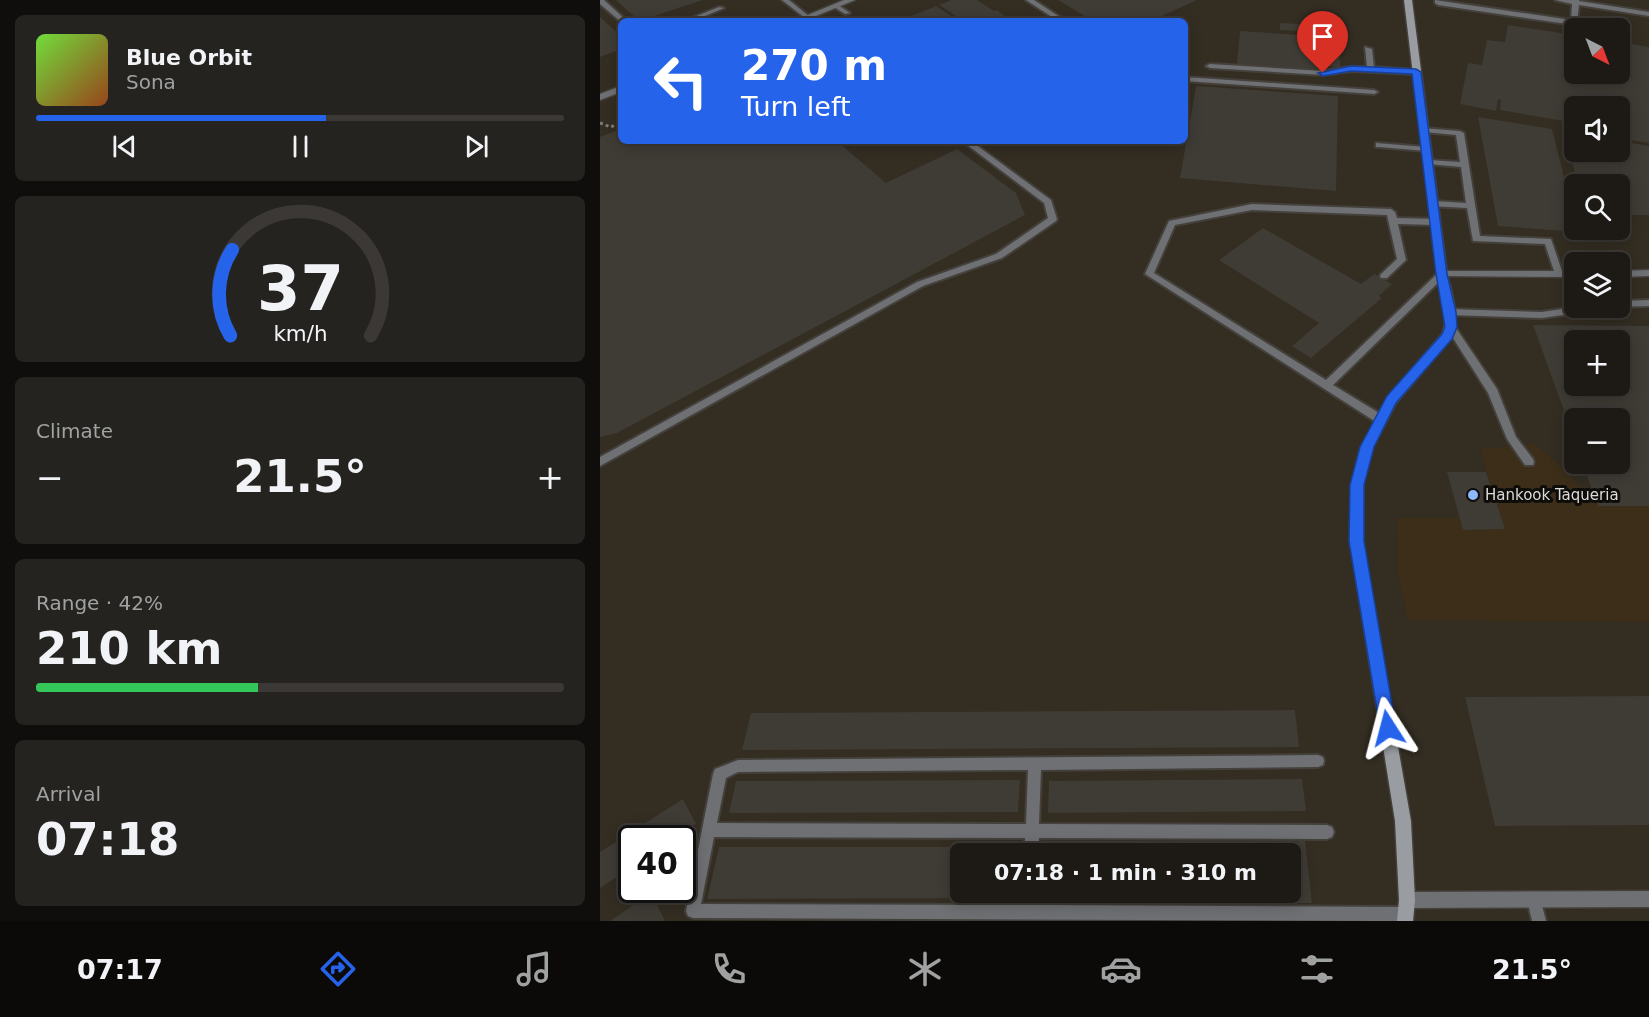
<!DOCTYPE html>
<meta charset="utf-8">
<style>
:root{--surface:#1d1a16;--page:#25231f;--text:#f1f3f6;--muted:#a0a1a1;--line:#3b3835;--accent:#2563eb}
body{margin:0;font-family:"DejaVu Sans",sans-serif;background:var(--page);color:var(--text);height:100vh;display:flex;flex-direction:column;font-size:22px;white-space:nowrap}
*{box-sizing:border-box;margin:0}
p{font-size:20px;color:var(--muted)}
.icon{flex:none;width:33px;height:33px;fill:none;stroke:currentColor;stroke-width:2;stroke-linecap:round;stroke-linejoin:round}
.map{position:relative;flex:1;overflow:hidden}
.sheet{display:flex;flex-direction:column;gap:15px;padding:15px;background:#100e0c;width:600px}
.sheet>*{flex:none}
.banner{position:absolute;left:18px;top:18px;width:570px;height:126px;border-radius:9px;box-shadow:0 3px 15px #0003,0 0 0 2px var(--line);background:#2563eb;color:#fff;overflow:hidden}
.needle{width:39px;rotate:138deg}
.tools{position:absolute;left:964px;top:18px;display:grid;gap:12px}
.tools a{display:grid;place-items:center;width:66px;height:66px;border-radius:9px;background:var(--surface);box-shadow:0 3px 15px #0003,0 0 0 2px var(--line);font-size:30px}
.speed{position:absolute;left:18px;top:825px;display:flex;gap:12px;font-size:30px;font-weight:700;text-align:center}
.speed>*{display:grid;place-content:center;width:78px;height:78px;border-radius:50%;background:var(--surface);box-shadow:0 3px 15px #0003,0 0 0 2px var(--line);line-height:1}
.speed .limit{border:3px solid #111;border-radius:9px;background:#fff;color:#111}
.pin{position:absolute;display:grid;place-items:center;width:51px;height:51px;color:#fff;margin:-62px -26px;border-radius:50% 50% 50% 0;rotate:-45deg;box-shadow:0 0 6px #0007}
.pin .icon{rotate:45deg}
.me{position:absolute;width:66px;margin:-33px;rotate:351deg;stroke-linejoin:round;filter:drop-shadow(0 0 4px #0008)}
.turn{display:flex;align-items:center;gap:21px;height:126px;padding:0 24px;font-size:27px}
.turn .icon{width:78px;height:78px;stroke-width:2.5}
.turn b{display:block;font-size:42px;line-height:51px}
.big{font-size:45px;font-weight:800;line-height:1.1}
.sheet .tile{flex:1;display:flex;flex-direction:column;justify-content:center;gap:9px;min-width:0;padding:0 21px;border-radius:9px;background:var(--page)}
.sheet .dial{align-items:center;gap:0}
.dial svg{height:156px;overflow:visible;fill:none;stroke:var(--line);stroke-width:7;stroke-linecap:round;text-anchor:middle}
.dial text{fill:var(--text);stroke:none}
.song{display:flex;align-items:center;gap:18px}
.cover{width:72px;height:72px;border-radius:9px;background:linear-gradient(135deg,hsl(100 70% 55%),hsl(20 70% 35%))}
.played{height:6px;border-radius:3px;background:linear-gradient(90deg,var(--accent) 55%,var(--line) 55%)}
.keys{display:flex;justify-content:space-around;direction:ltr}
.heat{display:flex;justify-content:space-between;align-items:center;font-size:33px;direction:ltr}
.charge{height:9px;border-radius:4px;background:linear-gradient(90deg,#34c759 42%,var(--line) 0)}
.trip{position:absolute;left:350px;top:843px;width:351px;height:60px;border-radius:9px;background:var(--surface);box-shadow:0 3px 15px #0003,0 0 0 2px var(--line);font-weight:800;line-height:60px;text-align:center}
.menu{display:flex;height:96px;justify-content:space-around;align-items:center;background:#0c0a09;color:var(--muted)}
.menu .icon{width:42px;height:42px}
.menu .active{color:var(--accent)}
.menu b{font-size:27px;color:var(--text)}
main{display:flex;flex:1;min-height:0}
.map>svg:first-child{display:block}
.built{fill:#332d22;fill-rule:evenodd}
.green{fill:#3c2e19}
.building{fill:#3f3b35;fill-rule:evenodd}
.lines{fill:none;stroke-linecap:round;stroke-linejoin:round}
.lane-casing{stroke:#44403b;stroke-width:4}
.street-casing{stroke:#44403b;stroke-width:3}
.secondary-casing{stroke:#44403b;stroke-width:3}
.path{stroke:#7e7b76;stroke-width:3;stroke-dasharray:3 3;stroke-linecap:butt}
.lane{fill:#6e7073;fill-rule:evenodd}
.street{fill:#6e7073;fill-rule:evenodd}
.secondary{fill:#999ca1;fill-rule:evenodd}
.route{fill:#2563eb;stroke:#184099;stroke-width:1.5}
.poi-dot{fill:#90b8fd;stroke:#0e0d0a;stroke-width:2}
.labels{text-anchor:middle;stroke-width:6;stroke-linejoin:round;paint-order:stroke}
.poi-label{font-size:15px;fill:#dddbd7;stroke:#0e0d0a;text-anchor:start}
</style>
<main>
<section class="sheet">
<div class="tile">
<div class="song"><i class="cover"></i><div><b>Blue Orbit</b><p>Sona</p></div></div>
<div class="played"></div>
<div class="keys"><svg class="icon" aria-label="previous" viewBox="0 0 24 24"><path d="M18 5L8 12l10 7zM5 5v14"/></svg><svg class="icon" aria-label="pause" viewBox="0 0 24 24"><path d="M8 5v14M16 5v14"/></svg><svg class="icon" aria-label="next" viewBox="0 0 24 24"><path d="M6 5l10 7-10 7zM19 5v14"/></svg></div>
</div>
<div class="tile dial"><svg viewBox="0 0 100 80">
<path d="M14 69A42 42 0 1 1 86 69"/>
<path d="M14 69A42 42 0 0 1 15 25" stroke="#2563eb"/>
<text x="50" y="56" font-size="32" font-weight="700">37</text>
<text x="50" y="72" font-size="11">km/h</text>
</svg></div>
<div class="tile"><p>Climate</p>
<div class="heat"><a>−</a><b class="big">21.5°</b><a>+</a></div>
</div>
<div class="tile"><p>Range · 42%</p><b class="big">210 km</b><div class="charge"></div></div>
<div class="tile"><p>Arrival</p><b class="big">07:18</b></div>
</section>
<div class="map">
<svg width="1049" height="921" viewBox="0 0 1049 921">
<rect width="100%" height="100%" fill="#27231d"/>
<path class="built" d="M0,0H1049V921H0ZM21,21H585V141H21ZM975,28H1020V74H975ZM975,106H1020V152H975ZM975,184H1020V230H975ZM975,262H1020V308H975ZM975,340H1020V386H975ZM975,418H1020V464H975ZM32,838H82V890H32ZM360,854H690V892H360Z"/>
<path class="green" d="M936,444L971,476L998,506H1049V622L808,620L798,574L797,518H859L863,530L904,529L880,449Z"/>
<path class="building" d="M16,0H103L39,21Z
M351,0H377L394,11L397,10L411,21H364L339,5Z
M458,0H597L551,21H493Z
M336,6L359,21H299Z
M0,17L21,36V49L0,57Z
M680,23L700,24V31L680,30Z
M908,25L975,35V74H1020V42L1049,47V143L1023,139V131H1020V106H975V123L900,110L901,100L898,99L896,111L860,104L868,63L882,65L887,40L905,42Z
M640,31L716,36V39L739,41L740,67L717,66L716,69L637,64Z
M596,86L738,96L736,191L580,178Z
M878,117L952,129L975,220V230L978,232L898,226Z
M21,129V141H237L286,183L357,149L416,193L425,215L17,433L0,437V137Z
M964,131L975,133V152H1020V141L1049,146V215H1020V184H978Z
M663,228L761,284L774,274L792,284L779,296L782,298L711,358L692,346L719,323L619,260Z
M933,325L1049,326V506H998L983,464H1020V418H975V441ZM975,340H1020V386H975Z
M847,472H886L905,529L863,530Z
M1049,696V825L895,826L865,697Z
M695,710L699,747L142,750L151,713Z
M702,779L706,811L448,813L449,781Z
M420,780L418,812L129,813L136,781Z
M83,799L96,824L75,838H32V867L0,888V852Z
M705,841L712,903H644L643,899L444,901V892H690V854H446V847L641,846L640,842Z
M119,847H415V854H360V892H412V898L107,899Z
M51,893L65,921H10Z"/>
<g class="lines">
<defs>
<path id="lane" d="M0,0H4L27,21L21,22L0,4Z
M182,0H189L210,17L205,18Z
M426,0H434L466,21H458Z
M835,0L971,20L972,4L955,0H979V1L1049,12V16L979,5L977,23L974,25L838,5L835,3Z
M234,5H238L250,13L245,14L234,7Z
M119,7L124,8L93,21H84Z
M765,47L772,49L774,67L816,70L820,72L816,74L751,71L723,75L610,68L606,66L610,64L723,71L751,67H767Z
M585,77L774,90L778,92L774,94L585,81Z
M821,128L860,131L864,133L880,236L951,239L963,274L962,276L959,277L955,274L945,244L873,241L867,208L830,206V202L833,201L866,203L861,167L828,164L824,162L828,160L860,162L856,135L824,132H821Z
M362,141H371L451,200L457,219L456,221L402,258L323,286L0,466V457L317,282L396,254L448,218L444,203Z
M776,143L826,147L830,149L826,151L779,147H776Z
M652,204L791,209L795,212L797,218L835,219L839,222L835,225L798,224L806,260L787,278H781L780,276L781,274L797,259L787,215L652,210L575,225L554,273L726,380L839,272H845V276L733,385L784,416L785,419L784,422H776L545,274L569,221Z
M1049,300V306L1020,307V301Z
M975,307L996,308L991,311L942,318L850,315L845,312L850,309L942,312Z
M851,324L854,325L897,389L916,437L933,459L934,462L933,465H925L907,439L888,393L846,327Z
M718,755L723,757L724,761L723,765L718,767L441,770L439,824L727,825L732,827L734,832L732,837L727,839L439,838L438,854H424L425,838L114,837L101,904L422,905V892H436V905L806,907L811,909L813,914L811,919L806,921H777L93,918L88,916L86,911L113,774L115,769L138,760ZM428,770L426,824L117,823L126,778L138,772Z
M934,892L939,894L946,921H932L927,899L929,894Z"/>
<path id="street" d="M244,0H255L204,21H193Z
M21,86V92L0,100V94Z
M1049,270V276L1020,277V271Z
M842,271H975V277L838,276V272Z
M1049,891V907L807,908L801,906L799,900L801,894L807,892Z"/>
<path id="secondary" d="M804,0H812L847,274C852,295 861,319 851,339L796,403L773,447L763,485L762,541L811,821L815,900L813,921H797L799,900L795,821L750,541L751,485L761,447L788,397L842,334C850,317 841,292 837,274Z"/>
</defs>
<use href="#lane" class="lane-casing"/>
<use href="#street" class="street-casing"/>
<use href="#secondary" class="secondary-casing"/>
<path class="path" d="M0,123L11,127L21,122"/>
<use href="#lane" class="lane"/>
<use href="#street" class="street"/>
<use href="#secondary" class="secondary"/>
</g>
<path class="route" d="M751,66L816,69L821,72L847,274L856,312L857,327L852,339L796,403L774,447L764,485V541L796,728L794,734L788,736L782,734L780,728L749,541L750,485L760,447L787,396L842,334L845,327L836,274L812,74L751,71L723,76L718,73Z"/>
<circle class="poi-dot" cx="873" cy="495" r="6"/>
<g class="labels">
<g class="poi-label">
<text x="885" y="500">Hankook Taqueria</text>
</g>
</g>
</svg>
<div class="tools">
<a><svg class="needle" viewBox="-14 -14 28 28"><path d="M0-13l5 13h-10z" fill="#e53935"/><path d="M0 13l5-13h-10z" fill="#a0a1a1"/></svg></a>
<a><svg class="icon" aria-label="sound" viewBox="0 0 24 24"><path d="M4 9h4l5-4v14l-5-4H4zM17 9q2 3 0 6"/></svg></a>
<a><svg class="icon" aria-label="search" viewBox="0 0 24 24"><circle cx="10" cy="10" r="6"/><path d="M15 15l6 6"/></svg></a>
<a><svg class="icon" aria-label="layers" viewBox="0 0 24 24"><path d="M12 4l9 5-9 5-9-5zM3 14l9 5 9-5"/></svg></a>
<a>+</a>
<a>−</a>
</div>
<div class="speed"><div class="limit">40</div></div>
<div class="pin" style="left:723px;top:73px;background:#d93025"><svg class="icon" aria-label="arrive" viewBox="0 0 24 24"><path d="M6 21V4h12l-3 4 3 4H6"/></svg></div>
<svg class="me" style="left:788px;top:728px" viewBox="-20 -20 40 40"><path d="M0-17L14 15 0 8-14 15z" fill="#2563eb" stroke="#fff" stroke-width="4"/></svg>
<div class="trip">07:18 · 1 min · 310 m</div>
<div class="banner">
<div class="turn"><svg class="icon" aria-label="left" viewBox="0 0 24 24"><path d="M17 20v-9H6M10 6l-5 5 5 5"/></svg><div><b>270 m</b>Turn left</div></div>
</div>
</div>
</main>
<nav class="menu">
<b>07:17</b>
<svg class="icon active" aria-label="directions" viewBox="0 0 24 24"><path d="M12 3l9 9-9 9-9-9zM9 14v-3h6M13 9l2 2-2 2"/></svg>
<svg class="icon" aria-label="music" viewBox="0 0 24 24"><path d="M9 18V5l10-2v13"/><circle cx="6" cy="18" r="3"/><circle cx="16" cy="16" r="3"/></svg>
<svg class="icon" aria-label="phone" viewBox="0 0 24 24"><path d="M5 4h4l2 5-3 2q2 4 5 5l2-3 5 2v4C11 20 4 13 5 4z"/></svg>
<svg class="icon" aria-label="climate" viewBox="0 0 24 24"><path d="M12 3v18M4 7l16 10M4 17L20 7"/></svg>
<svg class="icon" aria-label="car" viewBox="0 0 24 24"><path d="M5 17H2v-5l4-1 3-4h7l3 4 3 1v5h-3M9 17h6M6 11h13"/><circle cx="7" cy="17" r="2"/><circle cx="17" cy="17" r="2"/></svg>
<svg class="icon" aria-label="filters" viewBox="0 0 24 24"><path d="M4 7h16M4 17h16"/><circle cx="9" cy="7" r="2"/><circle cx="15" cy="17" r="2"/></svg>
<b>21.5°</b>
</nav>
